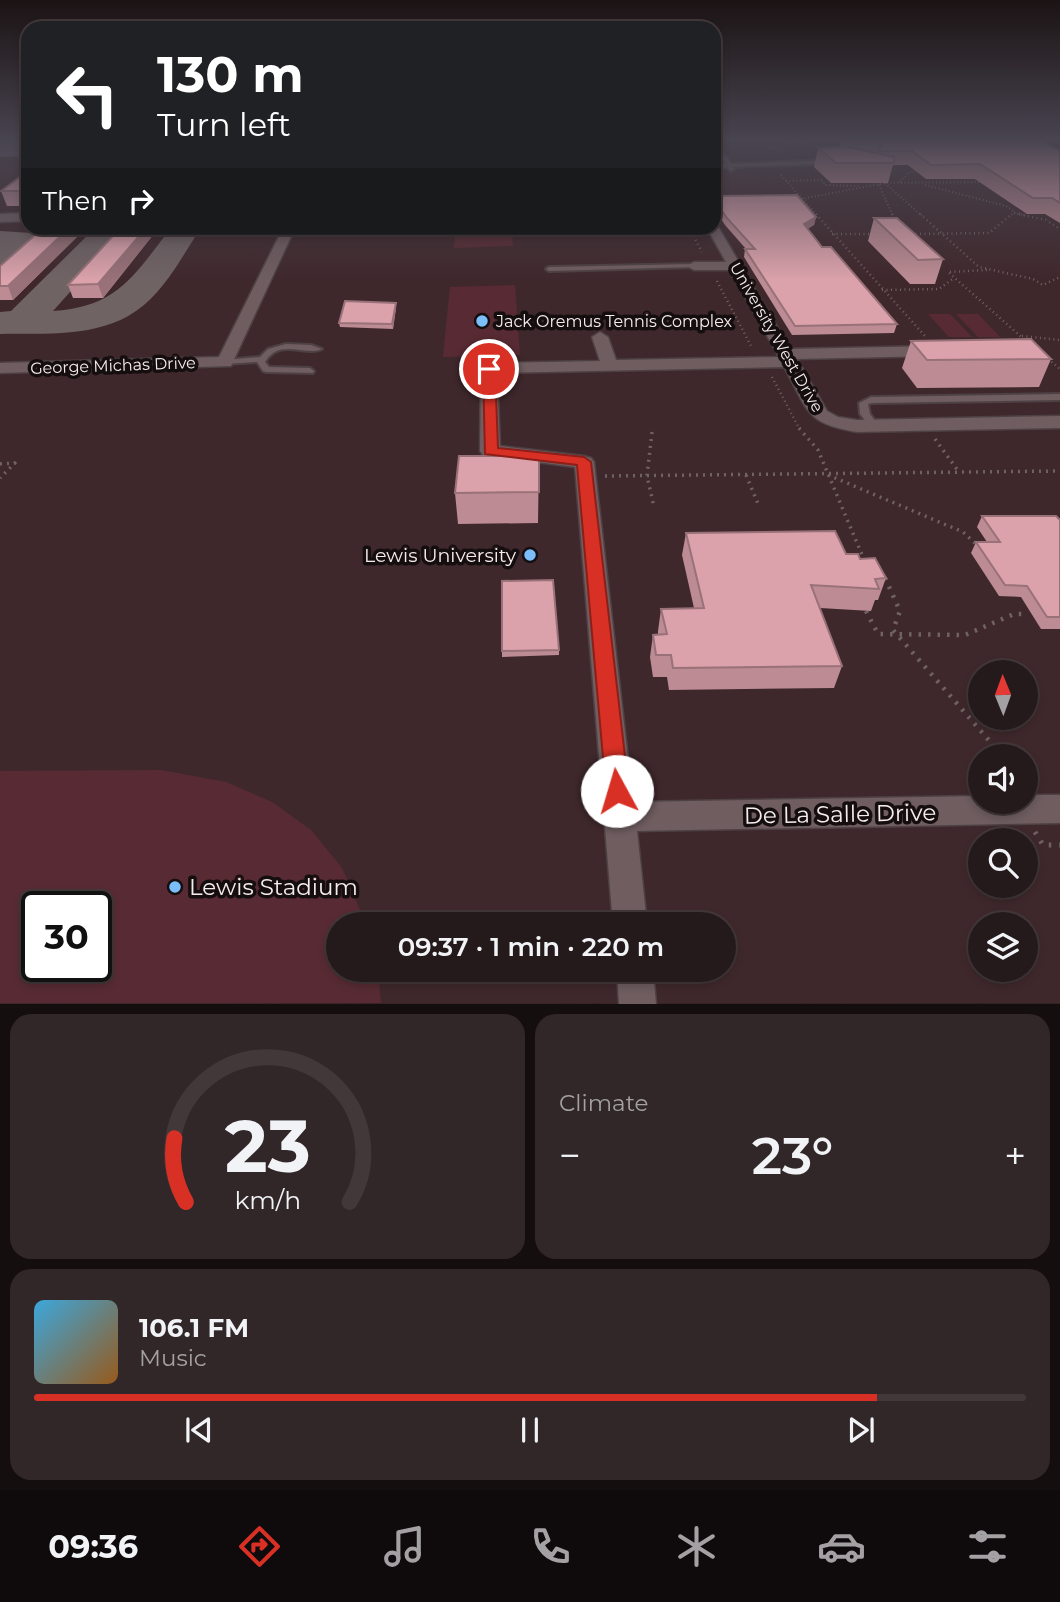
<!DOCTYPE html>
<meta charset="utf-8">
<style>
:root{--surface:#251a1b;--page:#312728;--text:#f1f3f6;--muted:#a3a1a3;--line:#42383a;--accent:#d93025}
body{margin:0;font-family:Montserrat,sans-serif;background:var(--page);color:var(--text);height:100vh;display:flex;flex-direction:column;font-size:26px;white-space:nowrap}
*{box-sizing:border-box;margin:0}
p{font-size:23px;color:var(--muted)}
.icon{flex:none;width:38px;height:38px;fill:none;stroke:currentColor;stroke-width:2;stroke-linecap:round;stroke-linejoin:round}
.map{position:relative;height:1004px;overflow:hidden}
.side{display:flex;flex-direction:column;gap:10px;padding:10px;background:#140e0f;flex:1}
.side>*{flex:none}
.hud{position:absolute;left:21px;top:21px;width:700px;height:214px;border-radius:21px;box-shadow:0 4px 10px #0003,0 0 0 2px var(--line);background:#202124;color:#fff;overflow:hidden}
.needle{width:46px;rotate:359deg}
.buttons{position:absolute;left:968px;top:660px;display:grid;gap:14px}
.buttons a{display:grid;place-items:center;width:70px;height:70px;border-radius:50%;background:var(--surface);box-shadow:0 4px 10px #0003,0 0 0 2px var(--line);font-size:35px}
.speed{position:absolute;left:21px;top:891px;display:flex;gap:14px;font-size:35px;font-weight:700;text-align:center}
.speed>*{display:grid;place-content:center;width:91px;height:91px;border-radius:50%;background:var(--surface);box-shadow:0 4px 10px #0003,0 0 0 2px var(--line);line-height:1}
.speed .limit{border:4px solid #111;border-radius:10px;background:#fff;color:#111}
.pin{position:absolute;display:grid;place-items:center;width:60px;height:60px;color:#fff;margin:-30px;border:4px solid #fff;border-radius:50%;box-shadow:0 2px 7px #0007}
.me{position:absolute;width:77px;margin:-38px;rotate:354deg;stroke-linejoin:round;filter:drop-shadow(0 0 5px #0008)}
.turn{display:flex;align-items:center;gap:24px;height:147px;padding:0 21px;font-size:32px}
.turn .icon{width:91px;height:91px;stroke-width:2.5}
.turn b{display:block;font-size:49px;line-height:60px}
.then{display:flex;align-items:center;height:66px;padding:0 21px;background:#0003;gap:14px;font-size:26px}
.big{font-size:52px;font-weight:600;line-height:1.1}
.side .tile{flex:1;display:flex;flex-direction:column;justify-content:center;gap:10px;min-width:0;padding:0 24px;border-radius:21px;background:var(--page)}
.side .dial{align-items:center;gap:0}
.dial svg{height:182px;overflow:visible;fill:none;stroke:var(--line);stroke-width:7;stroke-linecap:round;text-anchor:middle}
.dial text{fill:var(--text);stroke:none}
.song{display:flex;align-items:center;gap:21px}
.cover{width:84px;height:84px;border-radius:10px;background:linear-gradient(135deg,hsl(200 70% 55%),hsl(30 70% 35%))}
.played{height:7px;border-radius:4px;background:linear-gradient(90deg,var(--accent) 85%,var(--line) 85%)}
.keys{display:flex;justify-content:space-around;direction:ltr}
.heat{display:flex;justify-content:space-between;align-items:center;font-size:38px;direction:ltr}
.side .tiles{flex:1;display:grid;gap:10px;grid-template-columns:1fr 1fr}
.tile:last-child{grid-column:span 2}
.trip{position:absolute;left:326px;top:912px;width:410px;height:70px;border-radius:35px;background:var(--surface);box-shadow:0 4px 10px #0003,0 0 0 2px var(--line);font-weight:600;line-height:70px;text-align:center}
.tabs{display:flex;height:112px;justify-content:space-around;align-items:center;background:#0f0a0b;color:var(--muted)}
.tabs .icon{width:49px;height:49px}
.tabs .selected{color:var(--accent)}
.tabs b{font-size:32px;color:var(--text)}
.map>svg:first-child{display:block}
.built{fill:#3f282c;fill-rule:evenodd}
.green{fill:#582b34;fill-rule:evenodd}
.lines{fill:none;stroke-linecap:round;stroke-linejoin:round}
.taxiway{fill:#706364;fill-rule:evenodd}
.lane-casing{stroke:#4e4144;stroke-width:4}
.street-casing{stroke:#4e4144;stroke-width:3}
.path-far4{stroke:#6f6263;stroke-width:2;stroke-dasharray:1 2.5;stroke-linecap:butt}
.path-far3{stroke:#6f6263;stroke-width:2.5;stroke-dasharray:1 3.5;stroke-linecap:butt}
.path-far2{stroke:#6f6263;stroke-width:3.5;stroke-dasharray:2 5;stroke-linecap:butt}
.path-far1{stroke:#6f6263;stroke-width:4.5;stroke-dasharray:2.5 7;stroke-linecap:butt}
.path{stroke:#6f6263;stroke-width:5;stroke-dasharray:2.5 8;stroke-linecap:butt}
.lane{fill:#6f5d60;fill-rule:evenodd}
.street{fill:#6f5d60;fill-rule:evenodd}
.wall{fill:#bc8b93}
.shaded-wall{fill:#997178}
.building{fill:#dba2ab;stroke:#997178;stroke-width:2}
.route{fill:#d93025;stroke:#8d1f18;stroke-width:2}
.poi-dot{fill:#7cbef9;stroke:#140e0f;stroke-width:2.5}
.labels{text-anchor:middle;stroke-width:7;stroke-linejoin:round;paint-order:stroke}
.far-poi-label{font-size:16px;fill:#f7eced;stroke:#140e0f;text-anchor:start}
.far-street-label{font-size:16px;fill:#f7eced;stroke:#140e0f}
.poi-label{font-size:19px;fill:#f7eced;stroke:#140e0f;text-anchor:end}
.near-street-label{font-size:23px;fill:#f7eced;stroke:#140e0f}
.near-poi-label{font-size:23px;fill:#f7eced;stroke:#140e0f;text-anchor:start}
</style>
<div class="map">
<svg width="1060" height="1004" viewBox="0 0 1060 1004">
<rect width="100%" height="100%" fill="#312224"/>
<path class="built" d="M0,139H28V228H714V139H1060V1003L0,1004ZM980,672H1026V718H980ZM980,756H1026V802H980ZM980,840H1026V886H980ZM37,906H96V966H37ZM338,924H723V970H338ZM980,924H1026V970H980Z"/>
<path class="green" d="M456,228H512L513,246L454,248Z
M515,285L520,355L443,357L450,287Z
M928,314H950L972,337H949Z
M956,314H978L1000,337H978Z
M161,770L226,782L272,802L311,830L342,868L366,924H338V970H378L381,1003H0V771ZM37,906H96V966H37Z"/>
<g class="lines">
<path class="taxiway" d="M28,142V156L0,157V143Z
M95,228H117L122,234L53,311C118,307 134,275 171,228H197L199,231C181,258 164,292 136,311C98,338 44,333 0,334V312L11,311Z
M0,231L32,233L37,240L12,264L0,267Z"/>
<defs>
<path id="lane" d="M714,153L727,157L731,164L827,160L830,162L827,164L732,167L734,169L731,171L727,167L714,168V164H726L723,159L714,156Z
M694,264L696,265V267L549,271L546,269L549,267Z
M286,344L311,345L322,349C305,357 280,337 265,362L269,367L310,368L314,371L313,373L266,372L263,371L257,362L225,364L221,362L225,360L260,357L268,349Z
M1060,394V400L872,403L868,404L870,414L878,425L873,428L870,427L860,414L859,403L871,397Z"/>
<path id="street" d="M28,213V221L0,222V214Z
M714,225H717L790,349L936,346L944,351L936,356L797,359L827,411L838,417L857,420L1060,416V428L857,432C804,423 809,411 784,367L497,373L500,446L584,456L591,458L594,462L633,802L980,796V802H1026V795H1060V823L637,831L647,924H613L575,467L483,455L480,451L481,368L489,363L600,361L592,337L600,332L608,337L616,360L779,357L730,270H694L687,266L694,262H726L707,228H714Z
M283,228H295L231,366L0,373V363L219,357Z
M617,970H653L656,1004H619Z"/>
</defs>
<use href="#lane" class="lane-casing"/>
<use href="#street" class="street-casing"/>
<path class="path-far4" d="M768,139L786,142
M805,144L788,142L799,145L830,141
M838,149L831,140H845
M781,151L769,148L789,143
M781,175L818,216
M786,181L821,180L826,185L860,186
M900,182L909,172H917
M885,183L922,216
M879,185L893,216
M925,185L1006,206L1015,212L1010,216
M801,199L885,183L985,182
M1014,213L1027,216"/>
<path class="path-far3" d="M816,214L925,336
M892,214L896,222
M920,214L979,267L1033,279L1043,285L1060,277
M1019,214L1046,220L1060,229
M689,228L702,252
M832,234H872
M911,234L989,233L1012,214
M987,270L948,272L1026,341
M717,281L752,348
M882,290L939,289L954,278
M1022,336L1060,340
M1048,359L1060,369
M772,377L800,430"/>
<path class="path-far2" d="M799,428L818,450L865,562
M652,432L647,476L654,507
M935,439L959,472
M0,464L15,463L0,478
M746,475L759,506
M828,475L963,532L978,546
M605,476L1060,471"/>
<path class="path-far1" d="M885,578L900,611L893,630L993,745L998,756
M866,611L878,634L965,635L1014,614H1028"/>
<path class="path" d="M1035,832L1043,845H1060"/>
<use href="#lane" class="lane"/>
<use href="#street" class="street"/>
</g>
<path class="wall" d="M842,139H1038L1060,151V223L1045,214H1027L975,179H926L908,165H893L888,183H831L814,167L818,148L840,147Z
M28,171V206H7L1,191Z
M714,196L816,217L814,225L807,229L822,247L897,324L894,333L792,335L744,257L745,249H746L725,225L714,208Z
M874,218L943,259L935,284H910L868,241Z
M120,228H157V230L103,298H73L68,285Z
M82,232L13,300H0V266Z
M396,303V308L393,329L340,327L339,323Z
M911,341L1051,359L1039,387L917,388L902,368Z
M539,456L538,523L458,524L455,493Z
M982,516L1060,520V629H1041L1021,597L999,596L971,553L976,542H987L977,527Z
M686,533L846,554L860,559L886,578L878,600H875L871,611L820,608L842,666L834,688L669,690L667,677H653L650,657L653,635H658V631L661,609L694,608L682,555Z
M502,581L559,650V655L502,657Z"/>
<path class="shaded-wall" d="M816,217L814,225L802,232L804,224Z
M69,228H80L82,232L13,300L8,286Z
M146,228H157V230L103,298L98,284Z
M396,303V308L393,329L392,324Z"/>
<path class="building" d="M850,139H1038L1060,151V203L1052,198H1033L980,164L931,165L912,151H878L882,146L878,143L855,144Z
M848,147L894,157V163H836L818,148Z
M28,171V191H1Z
M797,195L816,217L804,224L822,247H831L897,324L795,326L745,249H755L726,217L714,198V196Z
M874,218H897L943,259L918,260Z
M43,228H69L8,286H0V266Z
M120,228H146L98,284L68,285Z
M345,301L396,303L392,324L339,323Z
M1031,339L1051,359L927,360L911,341Z
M459,456H539V492L455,493Z
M982,516H1056L1060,520V617H1047L1027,586L1005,585L976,542H1000Z
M835,531L846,554H858L860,559L875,558L886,578L875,579L879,589L811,585L842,666L673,668L671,655H656L653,635L667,634L661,609L704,608L686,533Z
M553,580L559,650L502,651V581Z"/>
<linearGradient id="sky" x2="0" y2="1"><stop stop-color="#1b1314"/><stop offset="0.5" stop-color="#484450"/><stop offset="1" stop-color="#484450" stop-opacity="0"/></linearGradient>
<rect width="1060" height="280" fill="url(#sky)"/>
<path class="route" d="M489,365L495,369L498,448L584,457L591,462L629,791L625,799L617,802L609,799L606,791L577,465L485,454L483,369Z"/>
<g class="poi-dot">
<circle cx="482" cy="321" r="7"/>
<circle cx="530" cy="555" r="7"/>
<circle cx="175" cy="887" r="7"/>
</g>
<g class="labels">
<g class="far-poi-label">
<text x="496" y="327">Jack Oremus Tennis Complex</text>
</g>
<g class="far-street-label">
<text transform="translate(777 337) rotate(60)" y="6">University West Drive</text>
<text transform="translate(113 365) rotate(-2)" y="6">George Michas Drive</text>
</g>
<g class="poi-label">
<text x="516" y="562">Lewis University</text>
</g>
<g class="near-street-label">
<text transform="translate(840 814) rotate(-1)" y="8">De La Salle Drive</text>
</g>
<g class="near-poi-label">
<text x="189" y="895">Lewis Stadium</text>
</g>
</g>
</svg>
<div class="buttons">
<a><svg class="needle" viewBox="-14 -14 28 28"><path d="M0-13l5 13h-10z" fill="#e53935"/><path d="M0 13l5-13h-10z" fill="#a3a1a3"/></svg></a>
<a><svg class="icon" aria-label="sound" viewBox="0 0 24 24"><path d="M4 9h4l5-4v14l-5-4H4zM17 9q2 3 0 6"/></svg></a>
<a><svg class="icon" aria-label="search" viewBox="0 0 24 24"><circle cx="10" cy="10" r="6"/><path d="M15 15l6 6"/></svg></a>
<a><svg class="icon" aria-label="layers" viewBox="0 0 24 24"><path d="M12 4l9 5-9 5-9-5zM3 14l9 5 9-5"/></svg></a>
</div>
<div class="speed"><div class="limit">30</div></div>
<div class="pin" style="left:489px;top:369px;background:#d93025"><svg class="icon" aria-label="arrive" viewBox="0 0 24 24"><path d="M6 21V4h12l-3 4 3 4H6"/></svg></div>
<svg class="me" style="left:617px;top:791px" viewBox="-20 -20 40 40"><circle r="19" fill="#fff"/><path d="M0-13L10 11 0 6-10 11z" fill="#d93025"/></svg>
<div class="trip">09:37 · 1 min · 220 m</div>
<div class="hud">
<div class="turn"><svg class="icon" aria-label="left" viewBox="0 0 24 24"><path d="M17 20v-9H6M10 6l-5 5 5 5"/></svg><div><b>130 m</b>Turn left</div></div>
<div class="then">Then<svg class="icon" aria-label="right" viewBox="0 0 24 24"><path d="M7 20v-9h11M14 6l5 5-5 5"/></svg></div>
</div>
</div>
<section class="side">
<div class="tiles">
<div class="tile dial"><svg viewBox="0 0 100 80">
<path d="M14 69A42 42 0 1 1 86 69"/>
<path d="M14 69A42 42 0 0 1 9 41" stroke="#d93025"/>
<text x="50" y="56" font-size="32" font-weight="700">23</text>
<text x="50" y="72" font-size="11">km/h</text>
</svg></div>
<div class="tile"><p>Climate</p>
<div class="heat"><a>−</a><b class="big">23°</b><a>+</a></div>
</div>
<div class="tile">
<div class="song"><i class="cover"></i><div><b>106.1 FM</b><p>Music</p></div></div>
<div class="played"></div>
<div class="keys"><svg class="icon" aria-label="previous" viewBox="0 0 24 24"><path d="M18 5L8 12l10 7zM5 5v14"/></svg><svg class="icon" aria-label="pause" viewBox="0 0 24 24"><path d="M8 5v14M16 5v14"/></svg><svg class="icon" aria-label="next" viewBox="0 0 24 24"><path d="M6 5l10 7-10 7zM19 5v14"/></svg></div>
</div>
</div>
</section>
<nav class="tabs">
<b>09:36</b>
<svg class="icon selected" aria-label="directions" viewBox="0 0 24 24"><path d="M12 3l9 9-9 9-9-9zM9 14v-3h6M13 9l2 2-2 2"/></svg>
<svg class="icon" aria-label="music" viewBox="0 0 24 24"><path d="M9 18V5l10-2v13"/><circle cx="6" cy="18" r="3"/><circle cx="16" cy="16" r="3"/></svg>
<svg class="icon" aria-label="phone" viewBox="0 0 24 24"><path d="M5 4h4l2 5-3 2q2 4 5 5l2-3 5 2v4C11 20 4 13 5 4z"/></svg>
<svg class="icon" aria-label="climate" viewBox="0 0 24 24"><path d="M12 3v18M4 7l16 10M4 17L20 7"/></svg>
<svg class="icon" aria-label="car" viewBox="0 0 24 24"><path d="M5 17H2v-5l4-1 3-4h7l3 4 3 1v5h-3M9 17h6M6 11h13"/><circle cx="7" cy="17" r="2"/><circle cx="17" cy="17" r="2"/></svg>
<svg class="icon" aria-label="filters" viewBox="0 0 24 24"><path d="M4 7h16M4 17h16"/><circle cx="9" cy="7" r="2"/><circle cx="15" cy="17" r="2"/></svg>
</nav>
